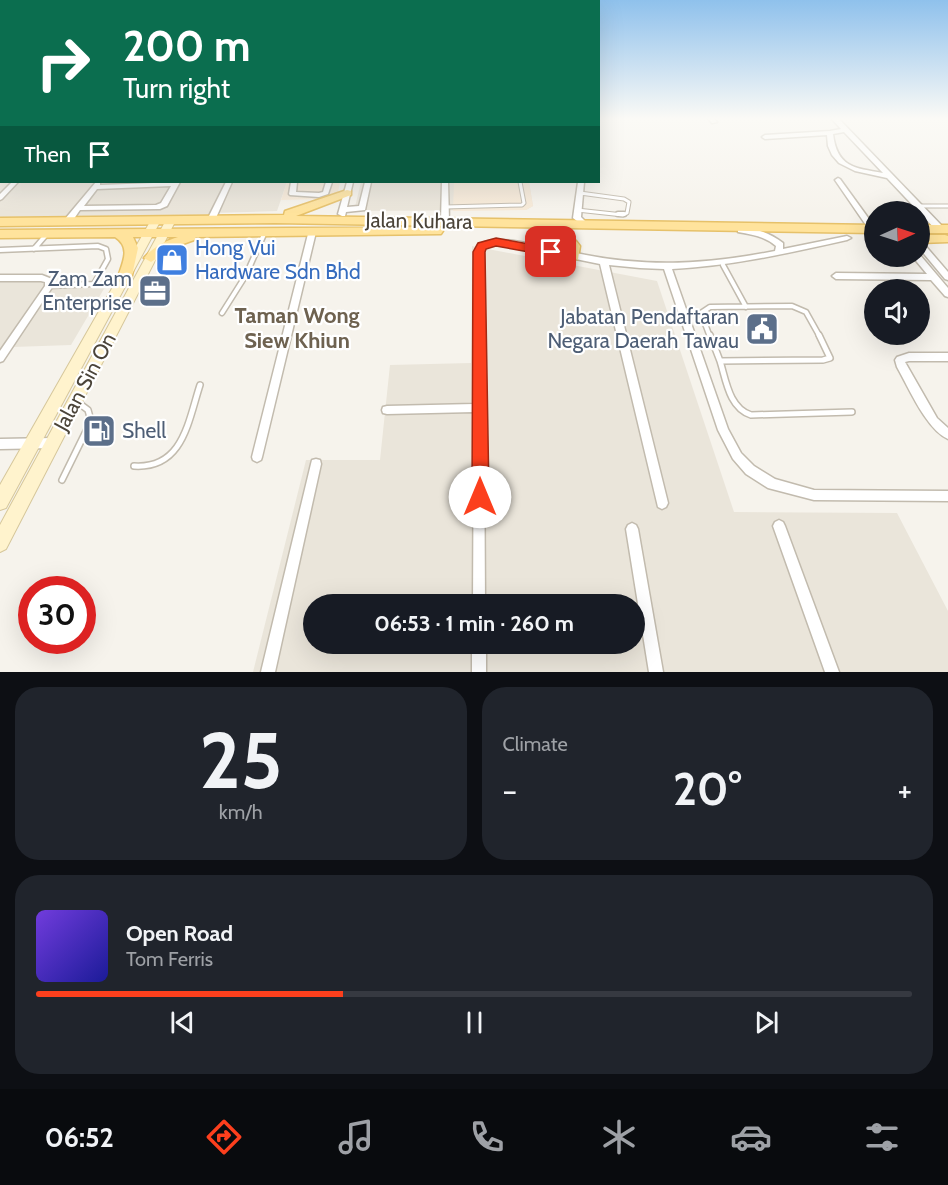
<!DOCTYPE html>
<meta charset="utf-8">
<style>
:root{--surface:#171b24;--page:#20242c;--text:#f1f3f6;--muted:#9ea1a6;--line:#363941;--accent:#fc3f1d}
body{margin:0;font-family:Cabin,sans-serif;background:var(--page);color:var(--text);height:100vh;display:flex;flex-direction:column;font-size:22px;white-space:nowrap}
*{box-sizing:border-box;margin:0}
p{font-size:20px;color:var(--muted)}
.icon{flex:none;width:33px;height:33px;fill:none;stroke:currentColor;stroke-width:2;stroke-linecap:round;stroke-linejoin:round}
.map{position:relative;height:672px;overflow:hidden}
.details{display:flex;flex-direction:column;gap:15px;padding:15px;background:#0d0f14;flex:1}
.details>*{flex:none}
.top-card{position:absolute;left:0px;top:0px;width:600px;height:183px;box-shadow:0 6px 24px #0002;background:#0b6e4f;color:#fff;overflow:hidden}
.needle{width:39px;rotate:87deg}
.tools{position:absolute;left:864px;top:201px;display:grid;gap:12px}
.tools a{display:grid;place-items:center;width:66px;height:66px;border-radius:50%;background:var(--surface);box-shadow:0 6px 24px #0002;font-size:30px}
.speed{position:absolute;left:18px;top:576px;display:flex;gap:12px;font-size:30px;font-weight:700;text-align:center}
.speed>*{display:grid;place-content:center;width:78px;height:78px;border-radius:50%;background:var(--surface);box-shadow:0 6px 24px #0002;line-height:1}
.speed .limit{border:9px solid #d22;background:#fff;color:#111}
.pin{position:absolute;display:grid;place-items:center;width:51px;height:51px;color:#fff;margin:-26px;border-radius:12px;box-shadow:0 3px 9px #0006}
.me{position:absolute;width:66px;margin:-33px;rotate:0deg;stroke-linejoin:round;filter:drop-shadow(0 0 4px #0008)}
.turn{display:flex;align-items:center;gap:21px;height:126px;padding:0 24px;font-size:27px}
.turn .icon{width:78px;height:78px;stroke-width:2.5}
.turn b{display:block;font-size:42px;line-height:51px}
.then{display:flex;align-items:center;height:57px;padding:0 24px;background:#0003;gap:12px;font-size:22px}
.big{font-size:45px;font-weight:800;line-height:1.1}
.details .widget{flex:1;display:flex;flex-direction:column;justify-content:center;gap:9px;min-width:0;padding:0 21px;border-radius:24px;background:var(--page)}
.details .dial{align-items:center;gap:0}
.dial b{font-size:78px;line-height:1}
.song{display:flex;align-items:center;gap:18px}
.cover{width:72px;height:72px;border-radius:9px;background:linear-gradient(135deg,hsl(260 70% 55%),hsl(240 70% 35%))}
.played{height:6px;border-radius:3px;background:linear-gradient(90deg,var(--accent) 35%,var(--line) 35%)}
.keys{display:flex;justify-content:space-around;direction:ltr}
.heat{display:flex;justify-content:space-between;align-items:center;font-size:33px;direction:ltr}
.details .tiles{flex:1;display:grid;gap:15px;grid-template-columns:1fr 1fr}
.widget:last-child{grid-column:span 2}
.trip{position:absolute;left:303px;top:594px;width:342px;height:60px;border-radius:30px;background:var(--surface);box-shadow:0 6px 24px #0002;font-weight:800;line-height:60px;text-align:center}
.menu{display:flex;height:96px;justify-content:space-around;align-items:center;background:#090b0e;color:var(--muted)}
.menu .icon{width:42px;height:42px}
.menu .current{color:var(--accent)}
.menu b{font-size:27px;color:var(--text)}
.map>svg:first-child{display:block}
.residential{fill:#eae5da;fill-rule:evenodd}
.commercial{fill:#f7ead8}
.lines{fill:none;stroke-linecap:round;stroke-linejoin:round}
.service-far2-casing{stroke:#c2bbae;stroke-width:5}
.service-far1-casing{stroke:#c2bbae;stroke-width:7}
.service-casing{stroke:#c2bbae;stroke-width:8}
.minor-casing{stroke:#c2bbae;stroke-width:3}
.secondary-casing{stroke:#d6c79b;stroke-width:2}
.primary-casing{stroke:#e6c16a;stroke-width:3}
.service-far2{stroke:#fff;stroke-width:3}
.service-far1{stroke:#fff;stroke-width:4}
.service{stroke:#fff;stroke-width:5}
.minor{fill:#fff;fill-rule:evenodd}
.secondary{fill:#fff3cd;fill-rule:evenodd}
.primary{fill:#ffe39c;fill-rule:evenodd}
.route{fill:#fc3f1d;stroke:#a42913;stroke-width:1.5}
.labels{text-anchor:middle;stroke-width:4.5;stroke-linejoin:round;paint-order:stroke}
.street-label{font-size:21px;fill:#4b4439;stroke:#fff}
.shop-label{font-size:21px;fill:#366cbe;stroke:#fff;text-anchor:start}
.service-label{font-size:21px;fill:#4e5e75;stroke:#fff;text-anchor:end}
.neighbourhood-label{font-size:22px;font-weight:bold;fill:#6e6250;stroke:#fff}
</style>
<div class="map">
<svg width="948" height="672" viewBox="0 0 948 672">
<rect width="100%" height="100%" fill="#f6f3ec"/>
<path class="residential" d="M0,118L2,182H287L277,211L212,213L209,215L0,217Z
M361,182H529L533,206L526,210L354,211Z
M472,246L657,281L734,512L897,513L948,611V672H253L306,460H380L390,365L471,363ZM314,604H634V644H314Z
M57,277L50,289L105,287L71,345L13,347L10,351L0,352V279Z"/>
<path class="commercial" d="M287,182H340L338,192L321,199L281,200Z
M454,182H529L533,206L526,210L453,211Z"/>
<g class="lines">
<defs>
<path id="service-far2" d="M919,206H948
M445,207L522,205L524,203L520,182
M577,210L623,215L627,213L629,202L624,199L580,193"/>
<path id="service-far1" d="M618,214H624
M34,249L46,235
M0,250L98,246L106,249L108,259L94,284L49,286
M723,265L746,307
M222,313L246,275L265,232
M710,337L701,313L710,307L792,306L806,312L820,337"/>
<path id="service" d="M710,335L720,361L823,360L830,358L819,335
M720,361C726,380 729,408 751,415L852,412
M134,466C183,469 188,422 200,385
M62,480L91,421L88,410L76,401"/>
<path id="minor" d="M708,118H714L717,122L712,123Z
M831,118H838L943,227V231H937L887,178L855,171L839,163L832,155L828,146L827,135L765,139L762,137L765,135L830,131L841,129ZM844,132L883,173C854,168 837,167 833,134Z
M2,155V161H0V156Z
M838,178L840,179L874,226V231H870L835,180Z
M12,182H18L2,199L0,200V194Z
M96,182H100V185L180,182L167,206L160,209L80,210L71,223H65V219ZM171,186L161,203L156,205L84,206L97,189Z
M226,182H232L215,220L211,222H208L207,220Z
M291,182H297L296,192L319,193L323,192L326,182H332L328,194L319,197L290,195L289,194Z
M347,182H353L347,207L359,206L365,182H371L365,210L346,212L345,216H342L338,214Z
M442,182H448L449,221L445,223L441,221Z
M578,182H584L581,217L589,225L585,227L573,218Z
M738,228C754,227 770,233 783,243V249L847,236L851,238L847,240C789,253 732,266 672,269L728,429L741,453L754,466L775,479L814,490L948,491V501L814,500L768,488L746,474L733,459L718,430L664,269L640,268L609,265L668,503L666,507L662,509L658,507L600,264L512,246L489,245L483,251L485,604H473L474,412L387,414L383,413L382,410L383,407L387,406L474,404L475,251C478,247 480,244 485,242C503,235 550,248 571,252C643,268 703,265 775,251L776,246C764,236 753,235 738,232Z
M309,230H312L316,232L262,457L261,460L257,462L253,460L252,457Z
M920,242L923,243L948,272V280L945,279L920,249Z
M920,255L948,288V297L945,296L931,280L836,279L832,276L836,273L927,274L912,256H920Z
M0,275H42L52,279L53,286L3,361L0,362V351L45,286V282L41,281H0Z
M909,353H948V361H909L905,362L937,418L948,428V439C926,429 909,388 897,367L895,360L897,357Z
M53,438L57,440L58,443L57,446L53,448L0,449V439Z
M316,459L320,460L321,464L275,672H261L311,464L312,460Z
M779,520L783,522L785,526L839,672H825L773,526L775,522Z
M632,523L636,525L638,529L663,672H649L626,529L628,525Z
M472,644H486V672H472Z"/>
<path id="secondary" d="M156,217L161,220L6,508L0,510V485L151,220Z
M171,217L176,220L6,549L0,552V525L166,220Z"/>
<path id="primary" d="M347,190L351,191V195L296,216L874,225V233L275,223L0,226V218L284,215L285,211Z
M920,225H948V233H920Z
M437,227L441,228L443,231L441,234L196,237L194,240L172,248L151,262L144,258C153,247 165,241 178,237H133L138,248L131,280L124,285L117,280C122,263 132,248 115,237L0,238V230Z
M556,230C566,233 574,237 580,246L578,259H568L567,247L550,234Z
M920,235H945L948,236V242L920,243Z"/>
</defs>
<use href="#service-far2" class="service-far2-casing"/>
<use href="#service-far1" class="service-far1-casing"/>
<use href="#service" class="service-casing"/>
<use href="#minor" class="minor-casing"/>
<use href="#secondary" class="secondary-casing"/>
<use href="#primary" class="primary-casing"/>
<use href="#service-far2" class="service-far2"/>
<use href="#service-far1" class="service-far1"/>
<use href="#service" class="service"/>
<use href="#minor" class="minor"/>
<use href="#secondary" class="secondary"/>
<use href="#primary" class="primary"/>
</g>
<linearGradient id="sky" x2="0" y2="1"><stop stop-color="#8fc1ec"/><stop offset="0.56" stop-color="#fbfaf6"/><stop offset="1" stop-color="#fbfaf6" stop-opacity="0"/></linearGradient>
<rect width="948" height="212" fill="url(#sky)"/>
<path class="route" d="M496,238L551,248L557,252L551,256L496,246L486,249L485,252L489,497L486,503L480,506L474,503L472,497L473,252L478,243Z"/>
<defs>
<symbol id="shop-square" viewBox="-11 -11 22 22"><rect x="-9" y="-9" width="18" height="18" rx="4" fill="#3f7fe0" stroke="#fff"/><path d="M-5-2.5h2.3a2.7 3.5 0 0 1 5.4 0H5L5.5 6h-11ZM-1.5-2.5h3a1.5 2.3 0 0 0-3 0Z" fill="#fff"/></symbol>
<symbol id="office-square" viewBox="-11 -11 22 22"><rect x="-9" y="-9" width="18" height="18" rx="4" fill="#5c6f8a" stroke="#fff"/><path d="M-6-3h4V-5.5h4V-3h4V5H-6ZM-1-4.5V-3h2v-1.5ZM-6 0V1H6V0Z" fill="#fff"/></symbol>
<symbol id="civic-square" viewBox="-11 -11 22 22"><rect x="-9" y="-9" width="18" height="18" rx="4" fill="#5c6f8a" stroke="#fff"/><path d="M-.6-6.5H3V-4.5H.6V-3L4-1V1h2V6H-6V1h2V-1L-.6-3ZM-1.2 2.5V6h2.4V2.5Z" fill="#fff"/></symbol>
<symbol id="fuel-square" viewBox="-11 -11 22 22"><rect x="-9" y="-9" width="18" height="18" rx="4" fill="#5c6f8a" stroke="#fff"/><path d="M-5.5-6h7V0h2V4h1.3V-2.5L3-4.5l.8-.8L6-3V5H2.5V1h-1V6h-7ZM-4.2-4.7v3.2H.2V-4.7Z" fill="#fff"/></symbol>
</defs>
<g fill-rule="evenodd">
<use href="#shop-square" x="153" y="241" width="38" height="38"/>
<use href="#office-square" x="136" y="272" width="38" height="38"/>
<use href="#civic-square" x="743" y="310" width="38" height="38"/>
<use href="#fuel-square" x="80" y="412" width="38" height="38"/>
</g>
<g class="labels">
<g class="street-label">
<text transform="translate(419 221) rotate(1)" y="7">Jalan Kuhara</text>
<text transform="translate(85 382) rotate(-62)" y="7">Jalan Sin On</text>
</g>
<g class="shop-label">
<text x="195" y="255">Hong Vui<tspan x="195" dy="24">Hardware Sdn Bhd</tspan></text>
</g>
<g class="service-label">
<text x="132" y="286">Zam Zam<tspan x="132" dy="24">Enterprise</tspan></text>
<text x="739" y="324">Jabatan Pendaftaran<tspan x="739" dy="24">Negara Daerah Tawau</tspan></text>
<text x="122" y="438" text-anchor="start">Shell</text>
</g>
<g class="neighbourhood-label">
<text x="297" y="323">Taman Wong<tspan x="297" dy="25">Siew Khiun</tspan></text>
</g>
</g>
</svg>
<div class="tools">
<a><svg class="needle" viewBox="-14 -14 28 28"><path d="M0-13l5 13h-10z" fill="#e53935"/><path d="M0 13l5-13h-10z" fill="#9ea1a6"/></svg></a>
<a><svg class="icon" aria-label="sound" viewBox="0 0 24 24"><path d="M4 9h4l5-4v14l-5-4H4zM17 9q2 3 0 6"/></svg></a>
</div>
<div class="speed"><div class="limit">30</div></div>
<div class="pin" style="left:551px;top:252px;background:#d93025"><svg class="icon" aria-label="arrive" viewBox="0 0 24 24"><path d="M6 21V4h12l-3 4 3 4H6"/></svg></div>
<svg class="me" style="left:480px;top:497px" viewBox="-20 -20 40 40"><circle r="19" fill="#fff"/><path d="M0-13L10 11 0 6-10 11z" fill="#fc3f1d"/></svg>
<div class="trip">06:53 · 1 min · 260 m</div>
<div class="top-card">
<div class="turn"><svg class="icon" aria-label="right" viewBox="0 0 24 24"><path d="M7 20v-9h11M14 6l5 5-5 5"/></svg><div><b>200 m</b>Turn right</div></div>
<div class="then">Then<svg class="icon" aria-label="arrive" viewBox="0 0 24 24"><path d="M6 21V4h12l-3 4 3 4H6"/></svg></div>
</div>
</div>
<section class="details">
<div class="tiles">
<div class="widget dial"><b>25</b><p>km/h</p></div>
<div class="widget"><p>Climate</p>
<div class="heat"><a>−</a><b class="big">20°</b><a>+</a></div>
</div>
<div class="widget">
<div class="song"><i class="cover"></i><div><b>Open Road</b><p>Tom Ferris</p></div></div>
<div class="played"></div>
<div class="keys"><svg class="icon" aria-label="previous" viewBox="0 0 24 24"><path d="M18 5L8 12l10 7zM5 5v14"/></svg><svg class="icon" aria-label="pause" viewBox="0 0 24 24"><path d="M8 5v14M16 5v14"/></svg><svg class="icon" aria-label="next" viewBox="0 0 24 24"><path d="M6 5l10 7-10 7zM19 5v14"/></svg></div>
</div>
</div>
</section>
<nav class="menu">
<b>06:52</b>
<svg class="icon current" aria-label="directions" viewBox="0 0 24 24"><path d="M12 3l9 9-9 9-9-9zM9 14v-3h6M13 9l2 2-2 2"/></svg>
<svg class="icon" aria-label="music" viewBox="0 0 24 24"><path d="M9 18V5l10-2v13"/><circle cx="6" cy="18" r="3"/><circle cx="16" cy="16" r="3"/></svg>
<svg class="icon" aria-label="phone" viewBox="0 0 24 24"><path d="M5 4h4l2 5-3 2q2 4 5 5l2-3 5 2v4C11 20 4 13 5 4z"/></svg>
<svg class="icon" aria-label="climate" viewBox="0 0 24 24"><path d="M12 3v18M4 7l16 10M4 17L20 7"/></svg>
<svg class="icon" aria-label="car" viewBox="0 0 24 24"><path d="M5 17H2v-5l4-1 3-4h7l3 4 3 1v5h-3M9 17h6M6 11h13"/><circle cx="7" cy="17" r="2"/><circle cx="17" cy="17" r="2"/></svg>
<svg class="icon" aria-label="filters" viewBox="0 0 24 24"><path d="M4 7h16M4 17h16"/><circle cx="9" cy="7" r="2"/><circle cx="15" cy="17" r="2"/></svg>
</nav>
